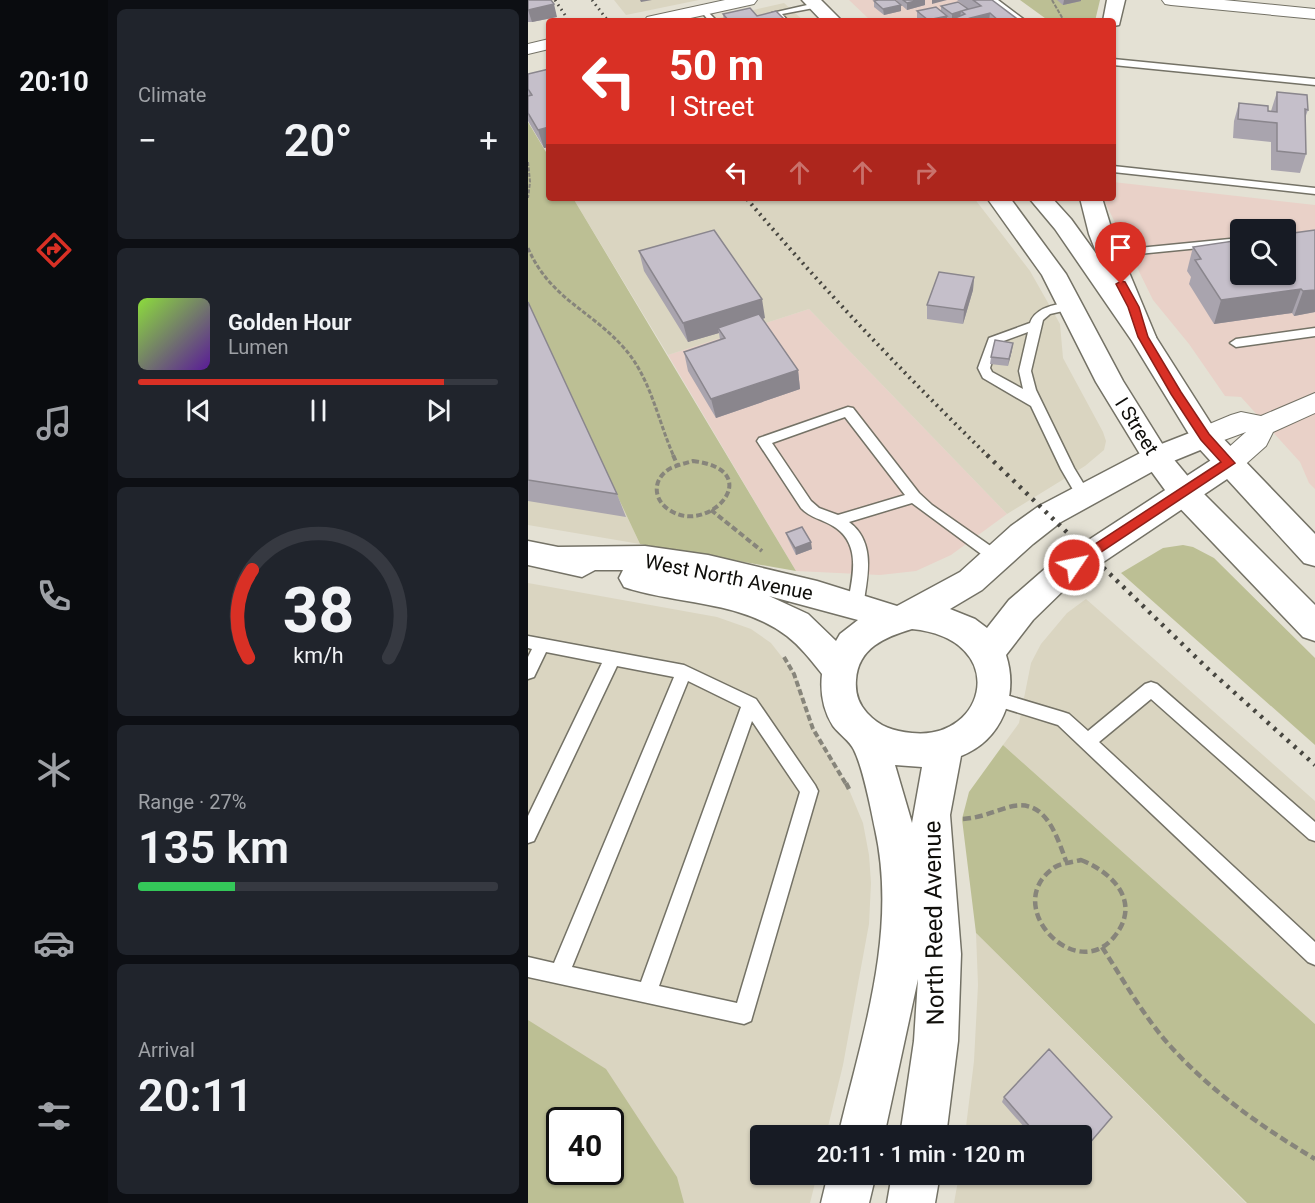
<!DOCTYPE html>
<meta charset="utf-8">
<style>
:root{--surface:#171b24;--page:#20242c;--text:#f1f3f6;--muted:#9ea1a6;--line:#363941;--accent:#d93025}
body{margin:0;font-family:Roboto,sans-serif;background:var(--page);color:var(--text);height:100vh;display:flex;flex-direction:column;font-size:22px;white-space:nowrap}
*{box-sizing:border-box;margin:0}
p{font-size:20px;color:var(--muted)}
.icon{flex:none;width:33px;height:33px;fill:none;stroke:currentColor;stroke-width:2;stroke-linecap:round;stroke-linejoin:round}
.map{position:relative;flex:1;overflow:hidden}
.side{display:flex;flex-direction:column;gap:9px;padding:9px;background:#0d0f14;width:420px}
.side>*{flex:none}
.banner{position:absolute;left:18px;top:18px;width:570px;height:183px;border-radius:6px;box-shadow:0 2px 4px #0004;background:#d93025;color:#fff;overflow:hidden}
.tools{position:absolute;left:702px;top:219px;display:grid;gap:12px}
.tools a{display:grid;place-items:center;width:66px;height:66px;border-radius:6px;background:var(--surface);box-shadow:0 2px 4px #0004;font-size:30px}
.speed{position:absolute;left:18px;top:1107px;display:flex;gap:12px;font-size:30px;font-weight:700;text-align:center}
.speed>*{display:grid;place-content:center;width:78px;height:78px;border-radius:50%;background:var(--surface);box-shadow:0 2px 4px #0004;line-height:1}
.speed .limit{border:3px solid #111;border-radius:9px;background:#fff;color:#111}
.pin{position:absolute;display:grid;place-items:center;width:51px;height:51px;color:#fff;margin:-62px -26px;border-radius:50% 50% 50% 0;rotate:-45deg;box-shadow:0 0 6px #0007}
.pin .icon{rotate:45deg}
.me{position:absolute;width:66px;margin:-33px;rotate:56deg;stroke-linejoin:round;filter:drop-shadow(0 0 4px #0008)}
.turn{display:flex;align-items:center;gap:21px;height:126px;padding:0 24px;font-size:27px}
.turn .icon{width:78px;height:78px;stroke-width:2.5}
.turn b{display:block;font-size:42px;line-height:51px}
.lanes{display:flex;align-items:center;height:57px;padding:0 24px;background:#0003;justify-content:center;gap:30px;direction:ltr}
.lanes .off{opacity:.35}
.big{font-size:45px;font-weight:600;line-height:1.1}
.side .widget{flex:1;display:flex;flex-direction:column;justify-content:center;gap:9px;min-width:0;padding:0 21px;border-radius:9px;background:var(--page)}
.side .dial{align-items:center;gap:0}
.dial svg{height:156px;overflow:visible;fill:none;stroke:var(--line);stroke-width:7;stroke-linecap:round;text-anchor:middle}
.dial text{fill:var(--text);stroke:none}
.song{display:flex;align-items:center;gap:18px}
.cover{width:72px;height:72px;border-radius:9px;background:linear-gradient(135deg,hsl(90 70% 55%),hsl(270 70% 35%))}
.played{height:6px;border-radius:3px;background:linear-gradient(90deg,var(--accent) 85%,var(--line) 85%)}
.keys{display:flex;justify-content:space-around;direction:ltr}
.heat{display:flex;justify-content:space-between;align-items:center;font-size:33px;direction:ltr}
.charge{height:9px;border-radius:4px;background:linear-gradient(90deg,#34c759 27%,var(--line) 0)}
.trip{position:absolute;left:222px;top:1125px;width:342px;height:60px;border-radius:6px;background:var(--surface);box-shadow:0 2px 4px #0004;font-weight:600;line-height:60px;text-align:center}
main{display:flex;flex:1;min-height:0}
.menu{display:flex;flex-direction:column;width:108px;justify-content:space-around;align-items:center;background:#090b0e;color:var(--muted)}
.menu .icon{width:42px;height:42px}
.menu .selected{color:var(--accent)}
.menu b{font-size:27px;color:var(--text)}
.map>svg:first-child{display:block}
.commercial{fill:#e9d1c8;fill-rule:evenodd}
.built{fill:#dad5c1;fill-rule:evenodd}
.green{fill:#bcbf94;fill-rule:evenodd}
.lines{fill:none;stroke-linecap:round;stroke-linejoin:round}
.service-casing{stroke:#747266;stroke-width:3}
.minor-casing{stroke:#747266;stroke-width:2}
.tertiary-casing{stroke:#747266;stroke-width:3}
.primary-casing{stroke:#747266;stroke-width:3}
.path-far3{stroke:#87857b;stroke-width:2;stroke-dasharray:4 1.5;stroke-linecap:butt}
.path-far2{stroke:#87857b;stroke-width:3;stroke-dasharray:4.5 2;stroke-linecap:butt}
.path-far1{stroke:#87857b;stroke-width:4;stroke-dasharray:6 3;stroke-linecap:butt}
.path{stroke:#87857b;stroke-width:4.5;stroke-dasharray:8 4;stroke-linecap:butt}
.service{fill:#fff;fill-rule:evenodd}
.minor{fill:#fff;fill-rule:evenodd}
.tertiary{fill:#fff;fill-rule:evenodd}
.primary{fill:#fff;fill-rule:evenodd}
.rail-far2{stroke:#474640;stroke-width:3;stroke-dasharray:1.5 4;stroke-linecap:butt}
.rail-far1{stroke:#474640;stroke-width:4;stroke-dasharray:2 4.5;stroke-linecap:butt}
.rail{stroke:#474640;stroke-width:4.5;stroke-dasharray:3 6;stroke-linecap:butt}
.wall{fill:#a9a4ae}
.shaded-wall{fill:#8a868d}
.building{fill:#c5bfca;stroke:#8a868d;stroke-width:1.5}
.route{fill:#d93025;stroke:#8d1f18;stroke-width:1.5}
.labels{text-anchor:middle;stroke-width:4.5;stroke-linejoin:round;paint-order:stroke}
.street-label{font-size:20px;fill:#0f0e0a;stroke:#fff}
.near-street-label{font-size:24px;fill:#0f0e0a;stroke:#fff}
</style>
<main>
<nav class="menu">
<b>20:10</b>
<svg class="icon selected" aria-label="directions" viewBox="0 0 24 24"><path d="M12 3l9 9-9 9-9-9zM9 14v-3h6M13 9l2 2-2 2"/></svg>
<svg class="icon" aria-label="music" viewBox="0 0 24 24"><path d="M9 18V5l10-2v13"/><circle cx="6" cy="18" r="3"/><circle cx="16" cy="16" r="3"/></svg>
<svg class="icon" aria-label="phone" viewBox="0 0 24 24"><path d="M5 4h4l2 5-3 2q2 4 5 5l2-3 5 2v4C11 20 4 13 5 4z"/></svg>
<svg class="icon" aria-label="climate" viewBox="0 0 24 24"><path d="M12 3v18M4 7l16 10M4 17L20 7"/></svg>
<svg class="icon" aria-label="car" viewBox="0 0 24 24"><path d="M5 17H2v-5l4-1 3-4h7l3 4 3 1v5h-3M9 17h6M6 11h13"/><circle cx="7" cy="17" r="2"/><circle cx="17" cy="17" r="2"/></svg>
<svg class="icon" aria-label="filters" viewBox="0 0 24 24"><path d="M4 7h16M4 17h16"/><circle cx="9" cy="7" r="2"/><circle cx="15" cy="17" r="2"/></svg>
</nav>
<section class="side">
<div class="widget"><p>Climate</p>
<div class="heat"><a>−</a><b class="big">20°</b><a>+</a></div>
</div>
<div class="widget">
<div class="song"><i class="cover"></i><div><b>Golden Hour</b><p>Lumen</p></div></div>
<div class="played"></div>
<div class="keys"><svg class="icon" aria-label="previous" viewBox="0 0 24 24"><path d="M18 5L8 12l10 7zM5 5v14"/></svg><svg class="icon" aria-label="pause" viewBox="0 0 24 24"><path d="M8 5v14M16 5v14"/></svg><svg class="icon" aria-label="next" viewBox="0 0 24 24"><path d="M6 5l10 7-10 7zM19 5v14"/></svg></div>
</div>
<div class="widget dial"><svg viewBox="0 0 100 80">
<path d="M14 69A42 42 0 1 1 86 69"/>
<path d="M14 69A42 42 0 0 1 16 24" stroke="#d93025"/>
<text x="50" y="56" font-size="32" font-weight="700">38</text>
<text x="50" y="72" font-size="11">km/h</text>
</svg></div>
<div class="widget"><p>Range · 27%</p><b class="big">135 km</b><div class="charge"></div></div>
<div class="widget"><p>Arrival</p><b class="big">20:11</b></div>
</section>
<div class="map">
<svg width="787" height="1203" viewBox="0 0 787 1203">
<rect width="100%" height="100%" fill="#e4e1d4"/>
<path class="commercial" d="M321,0H448L476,21H343Z
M585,182L787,205V489L781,483L772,462L713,397L697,396L661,344L625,300L575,198H585ZM712,230H758V274H712Z
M281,309L479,514L423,555L388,571L352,575L268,571L140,355Z"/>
<path class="built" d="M86,0H171L98,15Z
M256,3L276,21H178Z
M45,198H446L502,271L532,324L535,358L575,432L578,441L576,450L557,466L479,514L281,309L140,355Z
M0,306L112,544L0,525Z
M0,583L189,617L223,629L243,643L268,675L286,730L311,770L322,792L335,823L341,855L343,883L341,924L315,1065L298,1135L232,1136V1174L289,1175L282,1203H0ZM32,1120H82V1172H32Z
M558,599L787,801V1024L475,745L491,723L503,663L513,644L539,613Z
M448,933L718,1203H426L431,1175L554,1174V1136L437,1135L446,1061L450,985Z"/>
<path class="green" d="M492,0H572L567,21H521Z
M0,122L21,157V198H45L268,571L112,544L0,306Z
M655,545L665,547L686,558L787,658V745L593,573L635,548Z
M475,745L787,1024V1203H719L448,933L434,819L441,792Z
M0,1020L78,1069L149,1177L156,1203H0ZM82,1120V1172H32V1120Z"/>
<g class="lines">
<defs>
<path id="service" d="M461,0H470L498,21H489Z
M288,3L292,5L291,7L254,14L260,21H251L244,13Z
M176,8L189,21H181L172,10Z
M585,59L787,79V85L585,65Z
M585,166L787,188V194L585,172Z
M712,238V244L580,257L574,254L580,251Z
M544,301L550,305L548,308L522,314L515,320L503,371L508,390L546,468L563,496L556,501L551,500L533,469L503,406L455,378L450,368L461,338L502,323C508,306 529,305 544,301ZM500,332L491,371L495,389L464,372L462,368L470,343Z
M787,328V336L708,347L702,343L708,339Z
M320,407L325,408L391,493L404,505L474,554L476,558L474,562H464L384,503L321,522C349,543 339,578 335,607L332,611H322L319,607C324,579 335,544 305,526C294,519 282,518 273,508L229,441L231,438ZM317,417L377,495L310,515L291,508L283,501L244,443Z
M0,636L156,665L228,699L287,785L290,791L223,1021L216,1024L0,977V957L26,963L146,677L89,666L6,841L0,843V816L74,663L18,652L6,677L0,679V657L4,649L0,648ZM160,681L213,707L113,982L44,967ZM224,721L272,792L209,1003L131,986Z
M623,682L629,684L787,822V841L781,839L623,699L571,742L787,942V965L780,962L530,725L459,703L457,698L459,693L465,691L535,712L541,714L560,731L617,684Z"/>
<path id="minor" d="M197,0H229L226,4L149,21H116L119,17Z
M634,0H696L787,9V19L643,5L637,4Z
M21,39V49L0,54V44Z
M787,393V413L745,432L738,446L711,470L701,473L691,470L687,463L691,456L718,432L677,447L667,444L663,437L667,430L703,415L713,412L733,416Z"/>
<path id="tertiary" d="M579,0H597L591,25L585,26V21H575Z
M552,198H574L585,234L628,337L624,343L615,346L606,343L602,337L561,234Z
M677,427L687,430L691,437L687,444L638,464L533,522L505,544L454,590L422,609L447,619L459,628L481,600L519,567L691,455L701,452L711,455L716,463L711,471L541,585L505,620L478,655C491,695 474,740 433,756L422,815L433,954L430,1041L418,1136H372L386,1041L390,979L356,1136H310C334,1035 370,933 347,829C343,809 335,768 326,750C322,741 311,734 305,726C295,710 292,692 294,674C283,660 273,647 259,636C212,600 149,605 96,587L91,578L95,570H67L54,577L0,565V541L30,547L117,546L180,555L289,581L369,606L432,572L483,526L511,506L618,450ZM241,596L330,620L312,634L308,641L280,614ZM384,629C483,639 459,741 384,733C365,731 352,727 339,713C330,703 327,693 328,680C330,648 357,637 384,629ZM367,765L394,767L384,823Z
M300,1174H348L341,1203H293Z
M364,1174H412L407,1203H359Z"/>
<path id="primary" d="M274,0H293L314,21H294Z
M459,198H482L538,274L595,381L638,450L667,485L787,605V641L775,637L645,501L618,464L568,382L514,275Z
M501,198H524L543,219L624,331L687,430L787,534V566L776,563L667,444L604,341L527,229Z"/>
</defs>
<use href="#service" class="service-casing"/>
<use href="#minor" class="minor-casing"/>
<use href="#tertiary" class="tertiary-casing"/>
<use href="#primary" class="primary-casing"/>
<path class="path-far3" d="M524,0L536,21
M0,162L2,182L0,198"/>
<path class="path-far2" d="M0,248C22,299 63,310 97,349C123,379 130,421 146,457"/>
<path class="path-far1" d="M145,455L149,464
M165,461C240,470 182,535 143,511C125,501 123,479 143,468C150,465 158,463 165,461Z
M183,510L234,551
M256,657L266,674L285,729L318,784"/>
<path class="path" d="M318,783L321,789
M435,819C451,818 465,812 481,807C517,797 528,834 538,861
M553,860C586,873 614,903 586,937C547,985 471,904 527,867C534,863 545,862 553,860Z
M574,947C594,978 612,1010 636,1039C678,1088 732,1126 787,1159"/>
<use href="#service" class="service"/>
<use href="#minor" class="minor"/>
<use href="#tertiary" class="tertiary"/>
<use href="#primary" class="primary"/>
<path class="rail-far2" d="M27,0L37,15
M64,0L80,21
M218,198L220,201"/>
<path class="rail-far1" d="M219,199C295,289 377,375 461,457"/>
<path class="rail" d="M459,455L678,667L787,765"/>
</g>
<path class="wall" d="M0,0L29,17L4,22H0Z
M369,0H397V5L379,10L369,1Z
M429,0H464L492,21H393L389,18V11H413V6L440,9Z
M529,0H553V1L535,5Z
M346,1L373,5V11L356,15L346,7Z
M195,14L258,21H196Z
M21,69V147L16,148L0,121V74Z
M749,92L780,110L777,118L778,154L772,173L743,170V142L705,138L706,121L711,103L743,111Z
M758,234L787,312L766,316L764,313L686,324L661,284L663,277L659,271L665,247Z
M111,251L237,318L234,319L270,370L272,389L188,418L160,371L156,352L192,340L191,333L160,342L116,271Z
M446,277L445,290L435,324L399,319V305Z
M0,302L89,494L98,517L0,501Z
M484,350L480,366L462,364L463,357Z
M258,533L284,549L268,555L260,539Z
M476,1097L554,1136H504L474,1102Z"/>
<path class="shaded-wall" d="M112,0H124L113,2Z
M392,0H397V5L379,10V3Z
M404,0H419L404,4Z
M536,0H553V1L535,5Z
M26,4L29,17L4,22L0,10Z
M373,5V11L356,15L355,9Z
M433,11L432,18L424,20V14Z
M462,13L461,21H442V18Z
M419,16V21H400V20Z
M21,127V147L16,148L10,130Z
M446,277L445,290L435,324L436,310Z
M773,289L764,313L686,324L693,300Z
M787,290V312L766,316L775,291Z
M234,299L237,318L193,332L190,328L191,333L160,342L155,323Z
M485,343L484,350L480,366L481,359Z
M270,370L272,389L188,418L183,399Z
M283,542L284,549L268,555L267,548Z"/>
<path class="building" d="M0,0H23L26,4L0,10Z
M350,0H367L373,5L355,9L346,1Z
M375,0H392L379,3Z
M445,0H464L492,21H471L462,13L442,18L446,21H414L427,18L437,14L433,11L453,6Z
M430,2L440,9L424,14L413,6Z
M408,7L419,16L400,20L389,11Z
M222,8L229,16L248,11L258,21H201L195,14Z
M21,69V127L10,130L0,113V96L4,95L0,89V74Z
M749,92L779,95L780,110L777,109L778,154L749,151V123L710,119L711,103L740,106V111L749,112Z
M186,230L234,299L155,323L111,251Z
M787,230V290L775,291L773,289L693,300L667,260L673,259L665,247L712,240V274H758V234Z
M411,272L446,277L436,310L399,305Z
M0,302L89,494L0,480Z
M231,314L270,370L183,399L156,352L197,338L190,328Z
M467,340L485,343L481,359L463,357Z
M274,527L283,542L267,548L258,533Z
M521,1049L584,1117L554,1152V1136H510L476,1097Z"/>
<path class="route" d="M593,281L597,282L611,307L620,337L653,392L681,434L707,463L546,570L539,565L541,561L693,462L673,440L643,394L610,337L600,307L588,284Z"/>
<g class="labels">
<g class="street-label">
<text transform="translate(609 426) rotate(58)" y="7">I Street</text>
<text transform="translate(201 577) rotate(11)" y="7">West North Avenue</text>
</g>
<g class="near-street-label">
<text transform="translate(406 923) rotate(-91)" y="8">North Reed Avenue</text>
</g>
</g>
</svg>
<div class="tools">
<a><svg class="icon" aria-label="search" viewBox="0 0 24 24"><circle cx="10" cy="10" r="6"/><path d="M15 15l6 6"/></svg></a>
</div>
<div class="speed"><div class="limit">40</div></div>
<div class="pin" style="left:593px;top:284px;background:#d93025"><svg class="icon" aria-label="arrive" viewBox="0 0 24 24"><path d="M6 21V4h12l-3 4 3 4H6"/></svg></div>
<svg class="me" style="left:546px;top:565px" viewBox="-20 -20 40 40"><circle r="17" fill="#d93025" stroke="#fff" stroke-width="3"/><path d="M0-11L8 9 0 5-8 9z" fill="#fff"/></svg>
<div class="trip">20:11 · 1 min · 120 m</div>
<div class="banner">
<div class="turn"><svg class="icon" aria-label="left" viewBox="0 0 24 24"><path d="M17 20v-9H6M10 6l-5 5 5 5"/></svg><div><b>50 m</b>I Street</div></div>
<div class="lanes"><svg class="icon" aria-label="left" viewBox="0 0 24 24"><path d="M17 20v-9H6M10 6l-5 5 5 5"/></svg><svg class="icon off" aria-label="ahead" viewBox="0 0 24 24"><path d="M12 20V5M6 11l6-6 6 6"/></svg><svg class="icon off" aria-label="ahead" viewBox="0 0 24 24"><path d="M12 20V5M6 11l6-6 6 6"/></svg><svg class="icon off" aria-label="right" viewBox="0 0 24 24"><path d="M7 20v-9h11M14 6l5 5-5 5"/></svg></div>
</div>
</div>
</main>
